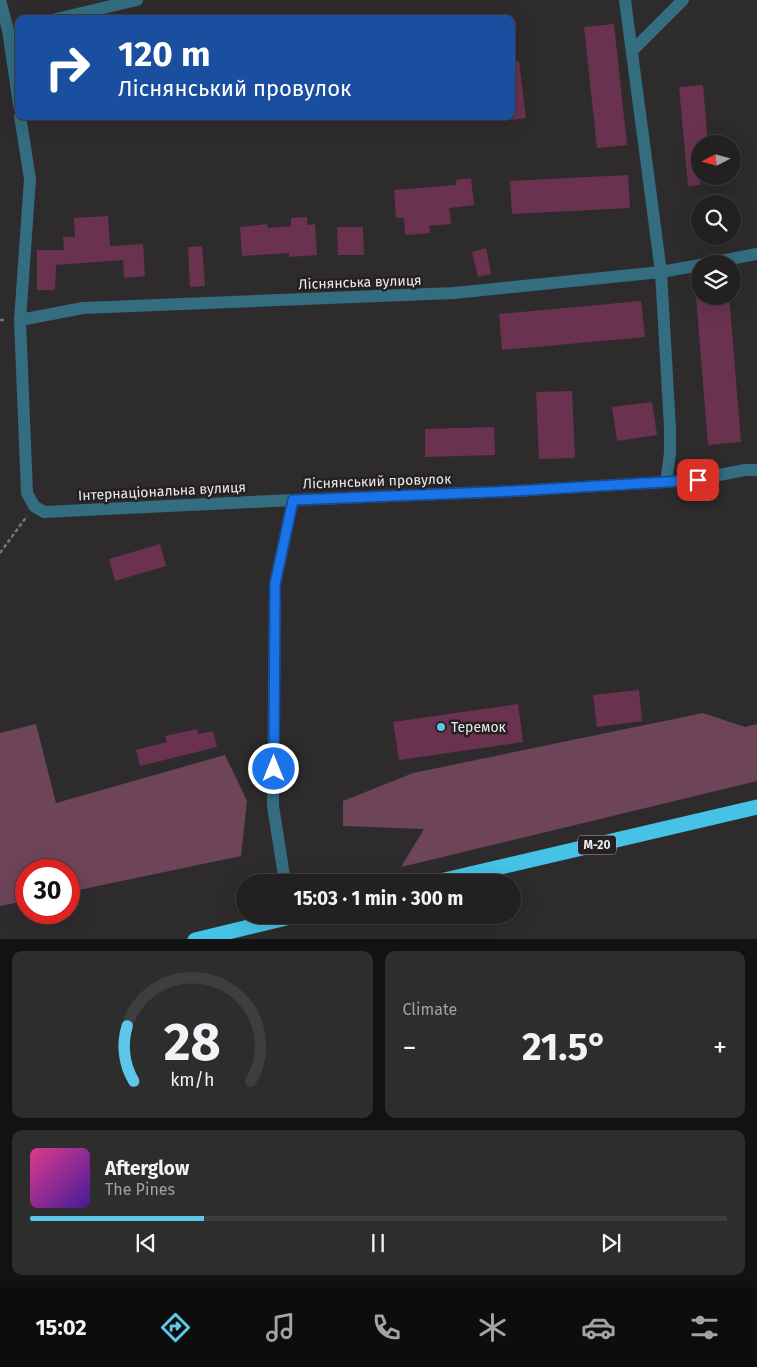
<!DOCTYPE html>
<meta charset="utf-8">
<style>
:root{--surface:#222021;--page:#2e2d2e;--text:#f1f3f6;--muted:#a2a3a5;--line:#3f3e3f;--accent:#5cc7e8}
body{margin:0;font-family:"Fira Sans",sans-serif;background:var(--page);color:var(--text);height:100vh;display:flex;flex-direction:column;font-size:19px;white-space:nowrap}
*{box-sizing:border-box;margin:0}
p{font-size:16px;color:var(--muted)}
.icon{flex:none;width:28px;height:28px;fill:none;stroke:currentColor;stroke-width:2;stroke-linecap:round;stroke-linejoin:round}
.map{position:relative;height:939px;overflow:hidden}
.details{display:flex;flex-direction:column;gap:12px;padding:12px;background:#131212;flex:1}
.details>*{flex:none}
.guide{position:absolute;left:15px;top:15px;width:500px;height:105px;border-radius:10px;box-shadow:0 5px 20px #0002,0 0 0 1px var(--line);background:#1a4fa0;color:#fff;overflow:hidden}
.needle{width:32px;rotate:264deg}
.controls{position:absolute;left:691px;top:135px;display:grid;gap:10px}
.controls a{display:grid;place-items:center;width:50px;height:50px;border-radius:50%;background:var(--surface);box-shadow:0 5px 20px #0002,0 0 0 1px var(--line);font-size:25px}
.speed{position:absolute;left:15px;top:859px;display:flex;gap:10px;font-size:25px;font-weight:700;text-align:center}
.speed>*{display:grid;place-content:center;width:65px;height:65px;border-radius:50%;background:var(--surface);box-shadow:0 5px 20px #0002,0 0 0 1px var(--line);line-height:1}
.speed .limit{border:8px solid #d22;background:#fff;color:#111}
.pin{position:absolute;display:grid;place-items:center;width:42px;height:42px;color:#fff;margin:-21px;border-radius:10px;box-shadow:0 2px 8px #0006}
.me{position:absolute;width:55px;margin:-28px;rotate:0deg;stroke-linejoin:round;filter:drop-shadow(0 0 4px #0008)}
.turn{display:flex;align-items:center;gap:18px;height:105px;padding:0 20px;font-size:22px}
.turn .icon{width:65px;height:65px;stroke-width:2.5}
.turn b{display:block;font-size:35px;line-height:42px}
.big{font-size:38px;font-weight:700;line-height:1.1}
.details .widget{flex:1;display:flex;flex-direction:column;justify-content:center;gap:8px;min-width:0;padding:0 18px;border-radius:10px;background:var(--page)}
.details .dial{align-items:center;gap:0}
.dial svg{height:130px;overflow:visible;fill:none;stroke:var(--line);stroke-width:7;stroke-linecap:round;text-anchor:middle}
.dial text{fill:var(--text);stroke:none}
.song{display:flex;align-items:center;gap:15px}
.cover{width:60px;height:60px;border-radius:8px;background:linear-gradient(135deg,hsl(330 70% 55%),hsl(260 70% 35%))}
.played{height:5px;border-radius:2px;background:linear-gradient(90deg,var(--accent) 25%,var(--line) 25%)}
.keys{display:flex;justify-content:space-around;direction:ltr}
.heat{display:flex;justify-content:space-between;align-items:center;font-size:28px;direction:ltr}
.details .tiles{flex:1;display:grid;gap:12px;grid-template-columns:1fr 1fr}
.widget:last-child{grid-column:span 2}
.trip{position:absolute;left:236px;top:874px;width:285px;height:50px;border-radius:25px;background:var(--surface);box-shadow:0 5px 20px #0002,0 0 0 1px var(--line);font-weight:700;line-height:50px;text-align:center}
.tab-bar{display:flex;height:80px;justify-content:space-around;align-items:center;background:#0e0d0d;color:var(--muted)}
.tab-bar .icon{width:35px;height:35px}
.tab-bar .selected{color:var(--accent)}
.tab-bar b{font-size:22px;color:var(--text)}
.map>svg:first-child{display:block}
.green{fill:#6e4458}
.building{fill:#6a324f}
.lines{fill:none;stroke-linecap:round;stroke-linejoin:round}
.path{stroke:#777576;stroke-width:2.5;stroke-dasharray:4 2.5;stroke-linecap:butt}
.street{stroke:#336d7f;stroke-width:12}
.highway{stroke:#45c2e5;stroke-width:15}
.route-casing{stroke:#114b97;stroke-width:12}
.route{stroke:#1a73e8;stroke-width:9}
.poi-dot{fill:#5cc7e8;stroke:#252123;stroke-width:2}
.labels{text-anchor:middle;stroke-width:5;stroke-linejoin:round;paint-order:stroke}
.shield{fill:#252123;stroke:#b0aeaf;stroke-width:1}
.shield-label{font-size:12px;font-weight:bold;fill:#eceaeb}
.street-label{font-size:14px;fill:#eceaeb;stroke:#252123}
.poi-label{font-size:14px;fill:#eceaeb;stroke:#252123;text-anchor:start}
</style>
<div class="map">
<svg width="757" height="940" viewBox="0 0 757 940">
<rect width="100%" height="100%" fill="#2e2b2c"/>
<path class="green" d="M703,713L745,727L757,724V781L401,867L424,829L343,826V801L413,773Z
M36,724L56,803L225,755L247,801L241,856L69,892V870H26V901L0,906V733Z"/>
<path class="building" d="M614,24L627,145L597,148L584,27Z
M519,61L526,118L511,120V62Z
M703,85L708,144H700V185L688,186L679,87Z
M628,175L630,208L512,214L510,181Z
M471,178L474,205L449,208L451,224L429,226L430,233L405,235L404,218H396L394,190L456,185V180Z
M108,216L110,246L143,244L145,276L124,278L123,260L56,265L55,290H37V250H64L63,237H75L74,218Z
M307,217V225L315,224L317,255L289,257V253L242,256L240,227L267,224L268,228L291,226V218Z
M337,227H363L364,255H338Z
M202,246L205,286L190,287L188,247Z
M486,248L491,274L478,277L472,252Z
M696,296H729L741,442L708,445Z
M641,301L645,337L502,350L499,314Z
M572,391L575,458L539,459L536,392Z
M652,402L657,435L617,441L612,407Z
M494,427L495,455L425,457V429Z
M160,544L166,566L115,581L109,559Z
M639,690L642,721L597,727L593,695Z
M518,704L523,742L399,760L393,722Z
M197,729L198,734L213,731L217,747L140,766L136,750L167,742L165,736Z"/>
<g class="lines">
<path class="path" d="M0,320H6
M0,553L27,516"/>
<path class="street" d="M0,0L8,30L19,105
M625,0L661,272L670,428V453L666,482
M56,19L137,0
M632,51L683,0
M20,116L30,179L20,320L27,493L34,506L44,512L293,500
M704,264L757,254
M20,320L83,308L454,293L661,272L700,265
M285,882L273,806L275,584L293,500L514,491L666,482L698,479L745,470H757"/>
<path class="highway" d="M436,882L757,807
M195,940L299,915"/>
</g>
<g class="lines">
<defs>
<path id="route" d="M274,769L275,584L293,500L514,491L698,480"/>
</defs>
<use href="#route" class="route-casing"/>
<use href="#route" class="route"/>
</g>
<circle class="poi-dot" cx="441" cy="727" r="5"/>
<g class="labels">
<rect class="shield" x="578" y="835.5" width="38" height="19" rx="4"/>
<g class="shield-label">
<text x="597" y="849">М-20</text>
</g>
<g class="street-label">
<text transform="translate(360 282) rotate(-2)" y="5">Ліснянська вулиця</text>
<text transform="translate(377 481) rotate(-2)" y="5">Ліснянський провулок</text>
<text transform="translate(162 491) rotate(-3)" y="5">Інтернаціональна вулиця</text>
</g>
<g class="poi-label">
<text x="451" y="732">Теремок</text>
</g>
</g>
</svg>
<div class="controls">
<a><svg class="needle" viewBox="-14 -14 28 28"><path d="M0-13l5 13h-10z" fill="#e53935"/><path d="M0 13l5-13h-10z" fill="#a2a3a5"/></svg></a>
<a><svg class="icon" aria-label="search" viewBox="0 0 24 24"><circle cx="10" cy="10" r="6"/><path d="M15 15l6 6"/></svg></a>
<a><svg class="icon" aria-label="layers" viewBox="0 0 24 24"><path d="M12 4l9 5-9 5-9-5zM3 14l9 5 9-5"/></svg></a>
</div>
<div class="speed"><div class="limit">30</div></div>
<div class="pin" style="left:698px;top:480px;background:#d93025"><svg class="icon" aria-label="arrive" viewBox="0 0 24 24"><path d="M6 21V4h12l-3 4 3 4H6"/></svg></div>
<svg class="me" style="left:274px;top:769px" viewBox="-20 -20 40 40"><circle r="17" fill="#1a73e8" stroke="#fff" stroke-width="3"/><path d="M0-11L8 9 0 5-8 9z" fill="#fff"/></svg>
<div class="trip">15:03 · 1 min · 300 m</div>
<div class="guide">
<div class="turn"><svg class="icon" aria-label="right" viewBox="0 0 24 24"><path d="M7 20v-9h11M14 6l5 5-5 5"/></svg><div><b>120 m</b>Ліснянський провулок</div></div>
</div>
</div>
<section class="details">
<div class="tiles">
<div class="widget dial"><svg viewBox="0 0 100 80">
<path d="M14 69A42 42 0 1 1 86 69"/>
<path d="M14 69A42 42 0 0 1 10 35" stroke="#5cc7e8"/>
<text x="50" y="56" font-size="32" font-weight="700">28</text>
<text x="50" y="72" font-size="11">km/h</text>
</svg></div>
<div class="widget"><p>Climate</p>
<div class="heat"><a>−</a><b class="big">21.5°</b><a>+</a></div>
</div>
<div class="widget">
<div class="song"><i class="cover"></i><div><b>Afterglow</b><p>The Pines</p></div></div>
<div class="played"></div>
<div class="keys"><svg class="icon" aria-label="previous" viewBox="0 0 24 24"><path d="M18 5L8 12l10 7zM5 5v14"/></svg><svg class="icon" aria-label="pause" viewBox="0 0 24 24"><path d="M8 5v14M16 5v14"/></svg><svg class="icon" aria-label="next" viewBox="0 0 24 24"><path d="M6 5l10 7-10 7zM19 5v14"/></svg></div>
</div>
</div>
</section>
<nav class="tab-bar">
<b>15:02</b>
<svg class="icon selected" aria-label="directions" viewBox="0 0 24 24"><path d="M12 3l9 9-9 9-9-9zM9 14v-3h6M13 9l2 2-2 2"/></svg>
<svg class="icon" aria-label="music" viewBox="0 0 24 24"><path d="M9 18V5l10-2v13"/><circle cx="6" cy="18" r="3"/><circle cx="16" cy="16" r="3"/></svg>
<svg class="icon" aria-label="phone" viewBox="0 0 24 24"><path d="M5 4h4l2 5-3 2q2 4 5 5l2-3 5 2v4C11 20 4 13 5 4z"/></svg>
<svg class="icon" aria-label="climate" viewBox="0 0 24 24"><path d="M12 3v18M4 7l16 10M4 17L20 7"/></svg>
<svg class="icon" aria-label="car" viewBox="0 0 24 24"><path d="M5 17H2v-5l4-1 3-4h7l3 4 3 1v5h-3M9 17h6M6 11h13"/><circle cx="7" cy="17" r="2"/><circle cx="17" cy="17" r="2"/></svg>
<svg class="icon" aria-label="filters" viewBox="0 0 24 24"><path d="M4 7h16M4 17h16"/><circle cx="9" cy="7" r="2"/><circle cx="15" cy="17" r="2"/></svg>
</nav>
